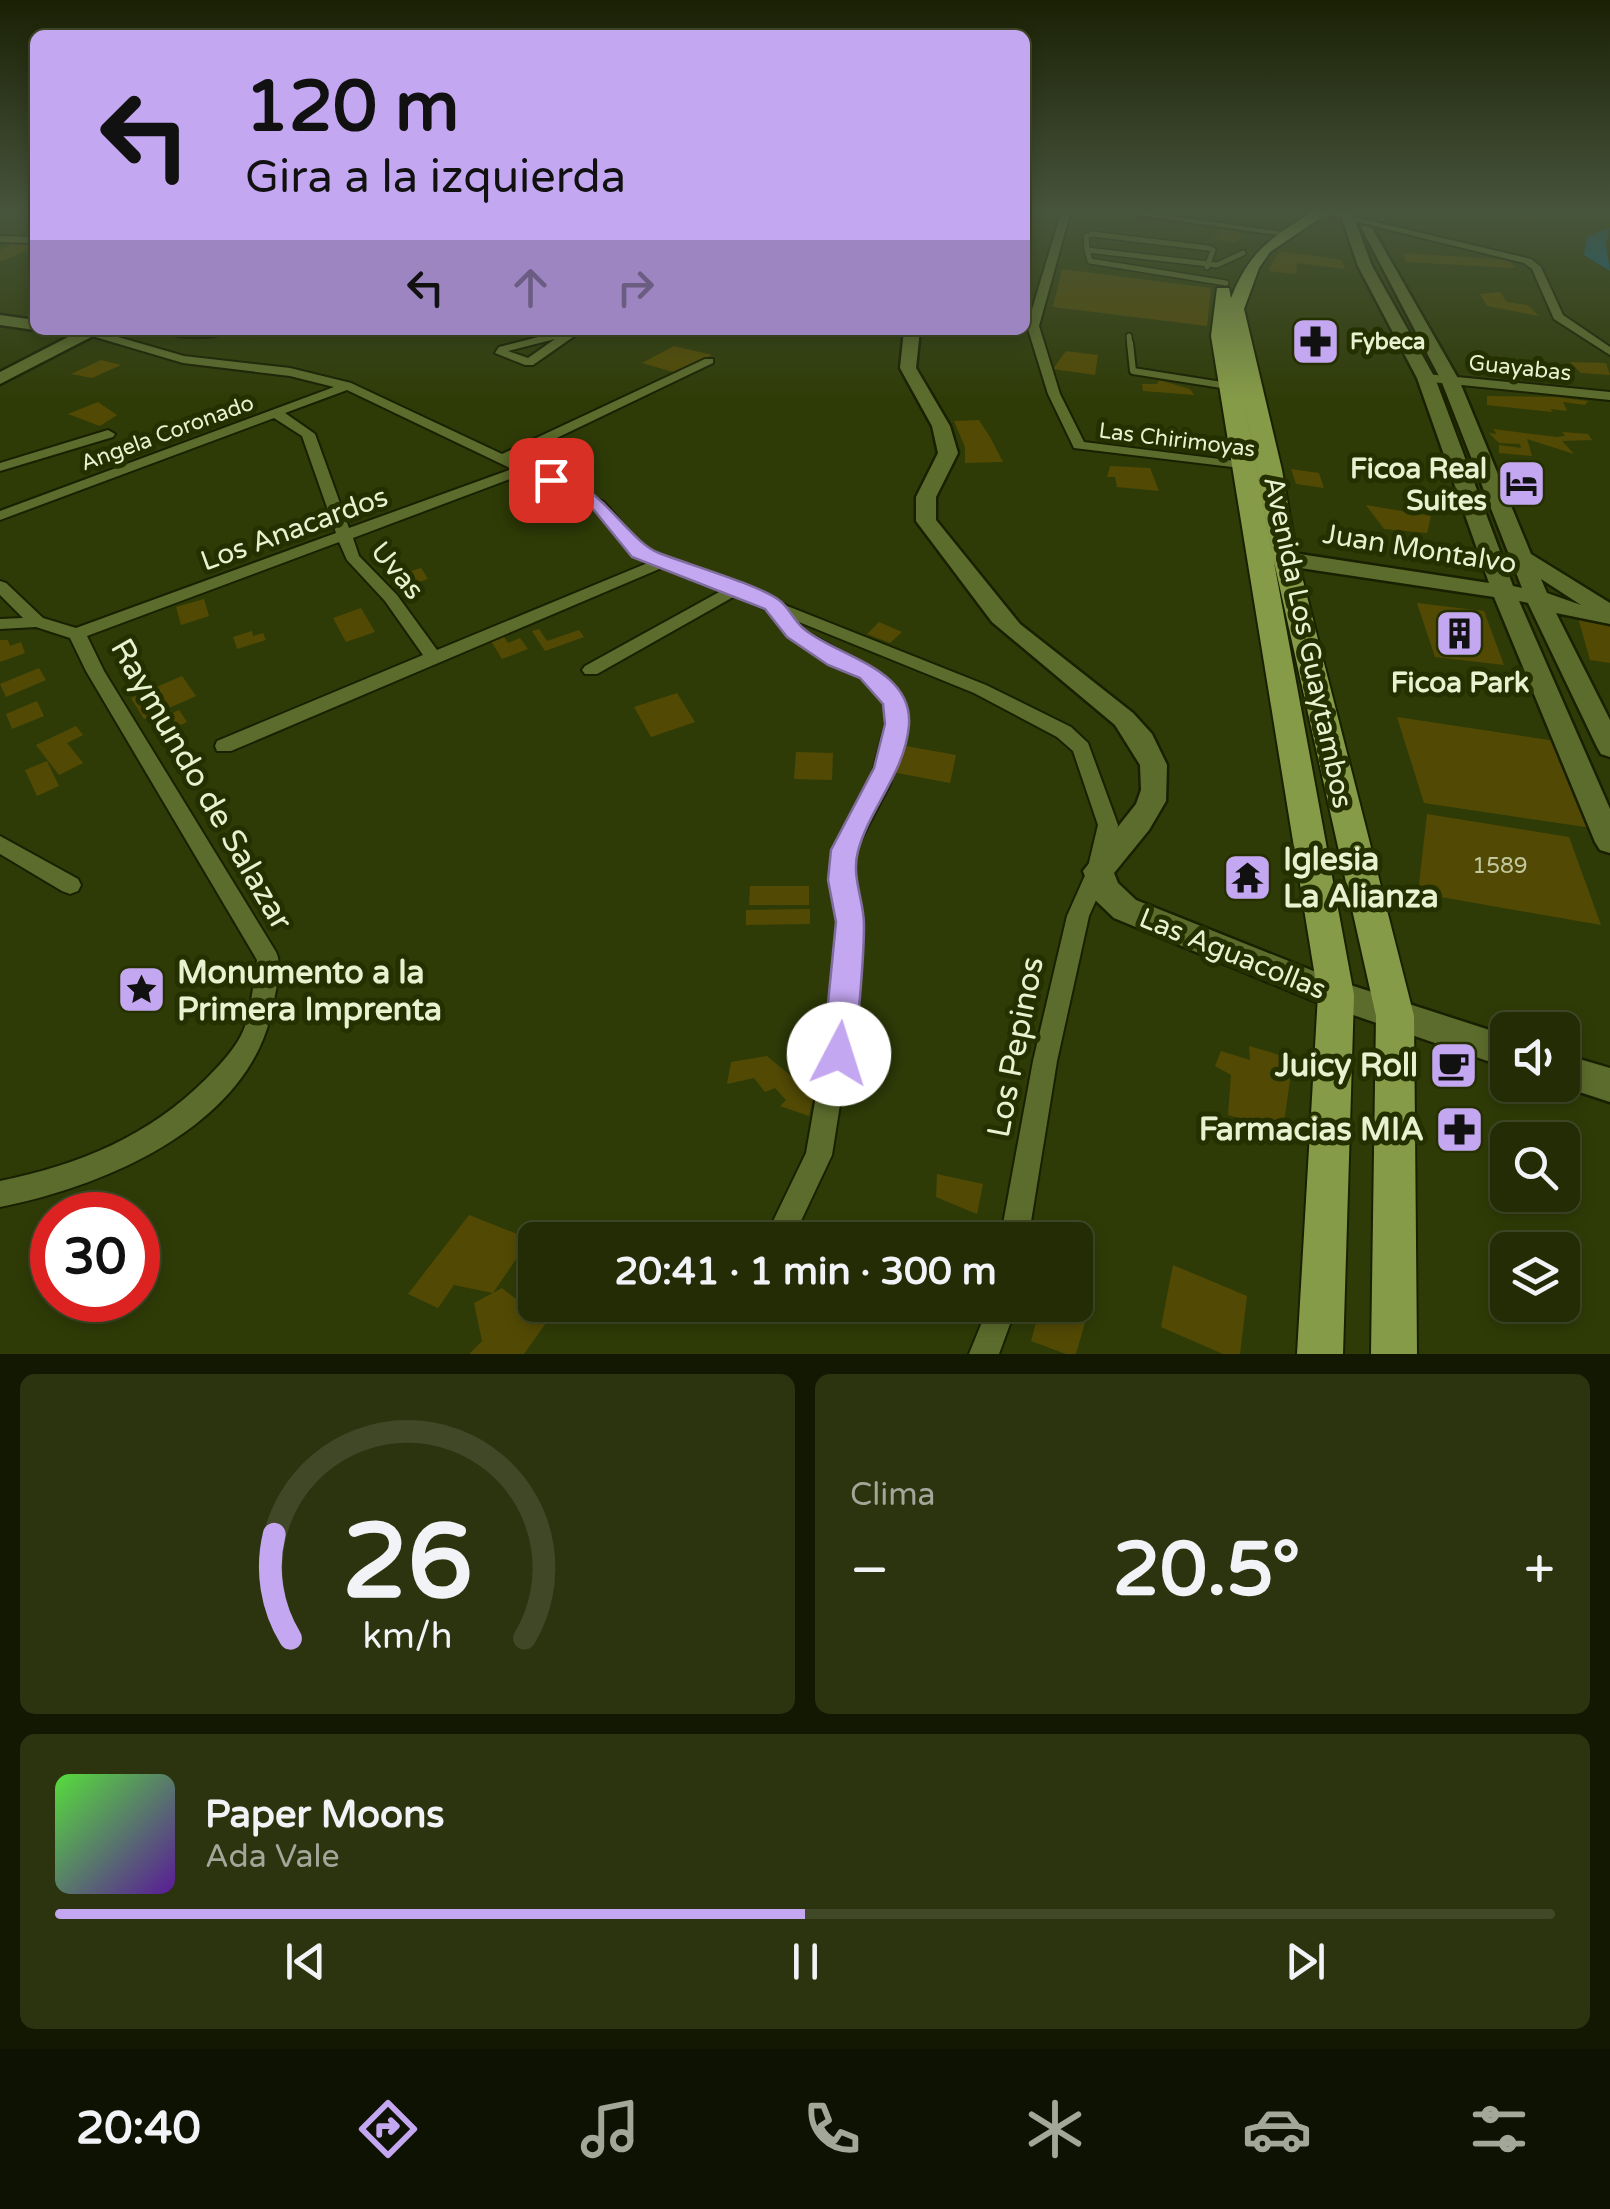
<!DOCTYPE html>
<html lang="es">
<meta charset="utf-8">
<style>
:root{--surface:#232c05;--page:#2b340f;--text:#f1f3f6;--muted:#a3a79a;--line:#404827;--accent:#c4a7f1}
body{margin:0;font-family:"Varela Round",sans-serif;background:var(--page);color:var(--text);height:100vh;display:flex;flex-direction:column;font-size:38px;white-space:nowrap}
*{box-sizing:border-box;margin:0}
p{font-size:32px;color:var(--muted)}
.icon{flex:none;width:55px;height:55px;fill:none;stroke:currentColor;stroke-width:2;stroke-linecap:round;stroke-linejoin:round}
.map{position:relative;height:1354px;overflow:hidden}
.sheet{display:flex;flex-direction:column;gap:20px;padding:20px;background:#131803;flex:1}
.sheet>*{flex:none}
.top-card{position:absolute;left:30px;top:30px;width:1000px;height:305px;border-radius:15px;box-shadow:0 5px 15px #0003,0 0 0 2px var(--line);background:#c4a7f1;color:#111;overflow:hidden}
.fabs{position:absolute;left:1490px;top:1012px;display:grid;gap:20px}
.fabs a{display:grid;place-items:center;width:90px;height:90px;border-radius:15px;background:var(--surface);box-shadow:0 5px 15px #0003,0 0 0 2px var(--line);font-size:50px}
.speed{position:absolute;left:30px;top:1192px;display:flex;gap:20px;font-size:50px;font-weight:700;text-align:center}
.speed>*{display:grid;place-content:center;width:130px;height:130px;border-radius:50%;background:var(--surface);box-shadow:0 5px 15px #0003,0 0 0 2px var(--line);line-height:1}
.speed .limit{border:15px solid #d22;background:#fff;color:#111}
.pin{position:absolute;display:grid;place-items:center;width:85px;height:85px;color:#fff;margin:-42px;border-radius:20px;box-shadow:0 5px 15px #0006}
.me{position:absolute;width:110px;margin:-55px;rotate:5deg;stroke-linejoin:round;filter:drop-shadow(0 0 8px #0008)}
.turn{display:flex;align-items:center;gap:35px;height:210px;padding:0 50px;font-size:45px}
.turn .icon{width:130px;height:130px;stroke-width:2.5}
.turn b{display:block;font-size:70px;line-height:85px}
.lanes{display:flex;align-items:center;height:95px;padding:0 50px;background:#0003;justify-content:center;gap:50px;direction:ltr}
.lanes .off{opacity:.35}
.big{font-size:75px;font-weight:700;line-height:1.1}
.sheet .card{flex:1;display:flex;flex-direction:column;justify-content:center;gap:15px;min-width:0;padding:0 35px;border-radius:15px;background:var(--page)}
.sheet .dial{align-items:center;gap:0}
.dial svg{height:260px;overflow:visible;fill:none;stroke:var(--line);stroke-width:7;stroke-linecap:round;text-anchor:middle}
.dial text{fill:var(--text);stroke:none}
.song{display:flex;align-items:center;gap:30px}
.cover{width:120px;height:120px;border-radius:15px;background:linear-gradient(135deg,hsl(110 70% 55%),hsl(270 70% 35%))}
.played{height:10px;border-radius:5px;background:linear-gradient(90deg,var(--accent) 50%,var(--line) 50%)}
.keys{display:flex;justify-content:space-around;direction:ltr}
.heat{display:flex;justify-content:space-between;align-items:center;font-size:55px;direction:ltr}
.sheet .tiles{flex:1;display:grid;gap:20px;grid-template-columns:1fr 1fr}
.card:last-child{grid-column:span 2}
.trip{position:absolute;left:518px;top:1222px;width:575px;height:100px;border-radius:15px;background:var(--surface);box-shadow:0 5px 15px #0003,0 0 0 2px var(--line);font-weight:700;line-height:100px;text-align:center}
.tab-bar{display:flex;height:160px;justify-content:space-around;align-items:center;background:#0e1202;color:var(--muted)}
.tab-bar .icon{width:70px;height:70px}
.tab-bar .active{color:var(--accent)}
.tab-bar b{font-size:45px;color:var(--text)}
.map>svg:first-child{display:block}
.lines{fill:none;stroke-linecap:round;stroke-linejoin:round}
.river{fill:#0c6496;fill-rule:evenodd}
.building{fill:#524a04}
.lane-far1-casing{stroke:#192000;stroke-width:8}
.lane-casing{stroke:#192000;stroke-width:10}
.street-casing{stroke:#192000;stroke-width:4}
.secondary-casing{stroke:#192000;stroke-width:5}
.primary-casing{stroke:#192000;stroke-width:4}
.lane-far1{stroke:#5c6c2c;stroke-width:5}
.lane{stroke:#5c6c2c;stroke-width:6}
.street{fill:#5c6c2c;fill-rule:evenodd}
.secondary{fill:#5c6c2c;fill-rule:evenodd}
.primary{fill:#869b48;fill-rule:evenodd}
.route{fill:#c4a7f1;stroke:#7f6d9d;stroke-width:2.5}
.labels{text-anchor:middle;stroke-width:10;stroke-linejoin:round;paint-order:stroke}
.far-poi-label{font-size:22px;font-weight:bold;fill:#e8f2d1;stroke:#253000;text-anchor:start}
.far-street-label{font-size:22px;fill:#e8f2d1;stroke:#253000}
.number-label{font-size:22px;fill:#c2c89e}
.poi-label{font-size:28px;font-weight:bold;fill:#e8f2d1;stroke:#253000;text-anchor:end}
.street-label{font-size:28px;fill:#e8f2d1;stroke:#253000}
.near-street-label{font-size:32px;fill:#e8f2d1;stroke:#253000}
.near-poi-label{font-size:32px;font-weight:bold;fill:#e8f2d1;stroke:#253000;text-anchor:start}
</style>
<div class="map">
<svg width="1610" height="1354" viewBox="0 0 1610 1354">
<rect width="100%" height="100%" fill="#2f3b07"/>
<g class="lines">
<path class="river" d="M1610,228L1606,244L1610,271L1584,255L1587,236Z"/>
</g>
<path class="building" d="M1220,228L1244,235L1235,243L1212,238L1220,234L1215,233Z
M17,242L35,243V247L0,262V250Z
M1279,251L1342,260L1345,269L1296,263L1297,274L1268,271Z
M1404,253L1509,260L1515,268L1405,262Z
M1062,269L1211,288L1207,326L1053,307Z
M1500,292L1507,302L1528,305L1539,316L1487,306L1480,294Z
M674,346L712,355L673,372L642,363Z
M1066,351L1098,355L1095,375L1053,369Z
M101,360L121,365L92,378L71,374Z
M1570,362L1606,363L1610,375L1581,373Z
M1159,380L1190,389L1194,395L1143,391L1142,384H1157Z
M1487,396L1556,397L1588,401L1585,405L1563,402L1567,411L1550,409L1553,412L1487,405Z
M98,402L117,415L100,426L68,414Z
M979,420L990,437L1003,462L965,463V447L954,421Z
M1493,429L1557,437L1565,436L1562,432L1588,434L1592,440L1562,441L1574,454L1527,439L1532,456L1499,453V445L1521,448L1520,444L1499,443L1489,433L1497,434Z
M1110,466L1150,468L1159,491L1117,487L1115,477H1107Z
M1291,469L1319,473L1324,488L1296,484Z
M1366,505L1431,516L1427,533L1384,529Z
M421,568L428,579L399,588L392,577Z
M204,599L209,616L181,625L176,607Z
M1417,603L1484,611L1504,665L1435,657Z
M361,608L375,632L346,642L333,618Z
M1578,618L1610,625V663L1590,660Z
M879,622L902,632L890,643L867,634Z
M539,629L547,641L579,630L584,637L545,651L532,631Z
M252,631L253,636L263,633L266,640L237,649L233,637Z
M504,637L508,643L520,638L528,649L502,659L491,641Z
M0,640H8L10,646L21,642L25,653L0,662Z
M39,668L46,680L6,697L0,684Z
M182,676L196,696L144,719L131,698Z
M677,693L695,722L651,737L634,707Z
M37,701L44,716L12,729L6,714Z
M179,710L187,722L164,733L156,721Z
M1397,717L1563,742L1592,828L1424,803Z
M76,726L83,735L67,743L83,763L59,775L36,745Z
M900,745L956,755L950,783L892,772Z
M796,752L833,753L832,780L794,779Z
M47,761L59,786L37,796L25,770Z
M1427,814L1569,837L1601,925L1418,893Z
M750,886H809V905H749Z
M810,909V924L746,925V910Z
M1249,1046L1293,1059L1283,1130L1228,1115L1231,1075L1215,1066L1221,1051L1250,1060Z
M767,1056L814,1095L809,1116L780,1106L786,1100L775,1088L765,1092L754,1078L727,1084L731,1062Z
M937,1174L983,1184L977,1214L936,1197Z
M469,1215L530,1239L493,1293L454,1285L438,1308L408,1294Z
M1173,1265L1247,1296L1240,1354H1223L1161,1327Z
M535,1273V1305H565L558,1315L546,1323L524,1354H469L482,1341L474,1303L502,1288L516,1299Z
M1075,1276L1095,1288L1076,1354H1066L1031,1341L1041,1305H1075Z"/>
<g class="lines">
<defs>
<path id="lane-far1" d="M1087,250L1086,236L1092,234L1208,248L1213,250L1207,267
M1226,283L1090,261L1087,250L1217,265L1243,253
M1129,336L1130,345"/>
<path id="lane" d="M1130,343L1133,371L1228,386"/>
<path id="street" d="M1062,210H1071L1039,326L1060,394L1084,442L1252,463L1259,467L1257,470L1074,448L1048,394L1027,326Z
M1103,210H1128L1289,233L1284,236Z
M1309,210H1325L1531,259L1541,267L1563,315L1610,347V355L1554,319L1532,269L1524,263Z
M0,236L35,237V243L0,242Z
M85,330H94L184,356L290,368L351,383L502,454L705,359H713V363L513,459L532,465L533,469L604,502L644,549L986,685L1071,727L1088,743L1118,825L1109,871L1089,916L1057,1061L1028,1240H1000L1033,1061L1067,916L1087,871L1098,825L1073,751L1057,737L974,693L794,620L801,629L883,675L899,694L906,713L890,784L855,851L853,880L861,922L856,1004L832,1155L792,1240H764L806,1153L832,1004L839,922L831,880L835,851L870,784L888,713L882,696L871,683L789,637L768,610L735,596L597,674H585L582,670L585,666L721,591L664,567L231,751H217L215,746L217,741L423,655L385,601L347,560L339,542L87,636L104,671L276,952C283,966 276,989 273,1005C252,1125 106,1186 0,1207V1181C79,1165 149,1136 206,1079C220,1065 237,1047 244,1029C252,1007 253,983 257,960L86,671L70,638L36,627L0,629V619L23,618L0,595V581L6,583L43,618L76,628L336,533L302,436L274,418L0,520V511L334,387L290,376L183,363L85,334ZM347,390L512,469L349,528L315,434L285,413ZM523,474L594,508L634,555L650,562L437,650L397,595L359,556L353,538Z
M565,330H583L533,365H525L495,353L499,347ZM555,339L528,358L508,351Z
M1426,374L1610,392V400L1422,381V375Z
M108,430L115,434L113,437L0,471V463Z
M0,836L78,879L81,885L78,891L70,894L62,891L0,854Z
M989,1305H1017L999,1354H969Z"/>
<path id="secondary" d="M1339,210H1351L1372,266L1435,378L1513,586L1522,588L1441,380L1360,225L1372,228L1459,380L1531,554L1610,603V624L1556,613L1610,720V757L1601,754L1597,747L1528,603L1519,601L1610,809V853L1600,850L1595,842L1494,597L1267,563L1256,556L1267,549L1489,583L1417,378L1358,266ZM1541,579L1581,605L1547,593Z
M0,315L35,320V330L0,325Z
M64,330H122L114,335H95L0,384V372L72,335Z
M163,330H230C217,339 176,339 163,330Z
M904,330H920L916,368L950,426L958,453L936,497V520L1020,624L1133,713L1152,734L1167,765L1166,801L1149,830L1114,873L1118,883L1136,900L1341,982L1508,1036V1068L1324,1005L1114,918L1094,899L1083,871L1136,804L1141,790L1140,765L1115,725L992,622L916,521V497L938,453L932,426L900,368Z
M1562,1054L1610,1068V1102L1558,1085H1562Z"/>
<path id="primary" d="M1315,210H1332L1270,252L1259,268L1244,309L1282,470L1297,557L1414,1016L1417,1354H1371L1376,1016L1273,557L1230,324L1354,995L1343,1354H1297L1318,995L1211,336L1217,288H1229L1231,298C1251,248 1272,238 1315,210Z"/>
</defs>
<use href="#lane-far1" class="lane-far1-casing"/>
<use href="#lane" class="lane-casing"/>
<use href="#street" class="street-casing"/>
<use href="#secondary" class="secondary-casing"/>
<use href="#primary" class="primary-casing"/>
<use href="#lane-far1" class="lane-far1"/>
<use href="#lane" class="lane"/>
<use href="#street" class="street"/>
<use href="#secondary" class="secondary"/>
<use href="#primary" class="primary"/>
</g>
<linearGradient id="sky" x2="0" y2="1"><stop stop-color="#1a2004"/><stop offset="0.53" stop-color="#47553c"/><stop offset="1" stop-color="#47553c" stop-opacity="0"/></linearGradient>
<rect width="1610" height="399" fill="url(#sky)"/>
<path class="route" d="M544,476C592,468 626,541 659,553C687,564 759,585 779,600C789,607 794,621 804,629C838,657 913,668 909,725C905,773 870,807 858,851C851,877 864,900 864,925C864,968 858,1012 855,1054L850,1064L839,1069L828,1064L823,1054L836,922L828,880L831,850L874,768L885,724L883,704L860,678L828,665L787,637L765,609L632,557L593,509L544,484Z"/>
<defs>
<symbol id="pharmacy-square" viewBox="-11 -11 22 22"><rect x="-9" y="-9" width="18" height="18" rx="4" fill="#c4a7f1" stroke="#253000"/><path d="M-2-6h4v4h4v4h-4v4h-4v-4h-4v-4h4Z" fill="#111"/></symbol>
<symbol id="hotel-square" viewBox="-11 -11 22 22"><rect x="-9" y="-9" width="18" height="18" rx="4" fill="#c4a7f1" stroke="#253000"/><path d="M-6-4.5h1.5V1H6V5H4.5V3h-9V5H-6ZM-4 0a1.8 1.8 0 1 1 3.6 0ZM.5 0V-2.5h3Q6-2.5 6 0Z" fill="#111"/></symbol>
<symbol id="building-square" viewBox="-11 -11 22 22"><rect x="-9" y="-9" width="18" height="18" rx="4" fill="#c4a7f1" stroke="#253000"/><path d="M-4-6H4V6H1V3H-1V6H-4ZM-2.5-4.3h1.7v1.8h-1.7ZM.8-4.3h1.7v1.8H.8ZM-2.5-1h1.7V.8h-1.7ZM.8-1h1.7V.8H.8Z" fill="#111"/></symbol>
<symbol id="temple-square" viewBox="-11 -11 22 22"><rect x="-9" y="-9" width="18" height="18" rx="4" fill="#c4a7f1" stroke="#253000"/><path d="M0-6L5-2H3V0L6.5 2.5H4V6H1.5V3h-3V6H-4V2.5H-6.5L-3 0V-2H-5Z" fill="#111"/></symbol>
<symbol id="sight-square" viewBox="-11 -11 22 22"><rect x="-9" y="-9" width="18" height="18" rx="4" fill="#c4a7f1" stroke="#253000"/><path d="M0-6L1.8-2.2L6-1.7L2.9 1.2L3.7 5.4L0 3.3L-3.7 5.4L-2.9 1.2L-6-1.7L-1.8-2.2Z" fill="#111"/></symbol>
<symbol id="cafe-square" viewBox="-11 -11 22 22"><rect x="-9" y="-9" width="18" height="18" rx="4" fill="#c4a7f1" stroke="#253000"/><path d="M-5.5-4.5H6V0H3Q3 3.5 0 3.5H-2.5Q-5.5 3.5-5.5 0ZM3-3.2v2h1.7v-2ZM-6 4.5H4V6H-6Z" fill="#111"/></symbol>
</defs>
<g fill-rule="evenodd">
<use href="#pharmacy-square" x="1288" y="314" width="55" height="55"/>
<use href="#hotel-square" x="1494" y="456" width="55" height="55"/>
<use href="#building-square" x="1432" y="606" width="55" height="55"/>
<use href="#temple-square" x="1220" y="850" width="55" height="55"/>
<use href="#sight-square" x="114" y="962" width="55" height="55"/>
<use href="#cafe-square" x="1426" y="1038" width="55" height="55"/>
<use href="#pharmacy-square" x="1432" y="1102" width="55" height="55"/>
</g>
<g class="labels">
<g class="far-poi-label">
<text x="1350" y="349">Fybeca</text>
</g>
<g class="far-street-label">
<text transform="translate(1520 367) rotate(6)" y="8">Guayabas</text>
<text transform="translate(167 432) rotate(-20)" y="8">Angela Coronado</text>
<text transform="translate(1177 439) rotate(7)" y="8">Las Chirimoyas</text>
</g>
<g class="number-label">
<text x="1500" y="873">1589</text>
</g>
<g class="poi-label">
<text x="1487" y="478">Ficoa Real<tspan x="1487" dy="32">Suites</tspan></text>
<text x="1460" y="692" text-anchor="middle">Ficoa Park</text>
</g>
<g class="street-label">
<text transform="translate(294 528) rotate(-20)" y="10">Los Anacardos</text>
<text transform="translate(1420 548) rotate(9)" y="10">Juan Montalvo</text>
<text transform="translate(398 570) rotate(50)" y="10">Uvas</text>
<text transform="translate(1309 642) rotate(78)" y="10">Avenida Los Guaytambos</text>
<text transform="translate(1233 953) rotate(22)" y="10">Las Aguacollas</text>
</g>
<g class="near-street-label">
<text transform="translate(202 784) rotate(60)" y="11">Raymundo de Salazar</text>
<text transform="translate(1015 1047) rotate(-79)" y="11">Los Pepinos</text>
</g>
<g class="near-poi-label">
<text x="1283" y="870">Iglesia<tspan x="1283" dy="37">La Alianza</tspan></text>
<text x="177" y="983">Monumento a la<tspan x="177" dy="37">Primera Imprenta</tspan></text>
<text x="1418" y="1076" text-anchor="end">Juicy Roll</text>
<text x="1424" y="1140" text-anchor="end">Farmacias MIA</text>
</g>
</g>
</svg>
<div class="fabs">
<a><svg class="icon" aria-label="sound" viewBox="0 0 24 24"><path d="M4 9h4l5-4v14l-5-4H4zM17 9q2 3 0 6"/></svg></a>
<a><svg class="icon" aria-label="search" viewBox="0 0 24 24"><circle cx="10" cy="10" r="6"/><path d="M15 15l6 6"/></svg></a>
<a><svg class="icon" aria-label="layers" viewBox="0 0 24 24"><path d="M12 4l9 5-9 5-9-5zM3 14l9 5 9-5"/></svg></a>
</div>
<div class="speed"><div class="limit">30</div></div>
<div class="pin" style="left:551px;top:480px;background:#d93025"><svg class="icon" aria-label="arrive" viewBox="0 0 24 24"><path d="M6 21V4h12l-3 4 3 4H6"/></svg></div>
<svg class="me" style="left:839px;top:1054px" viewBox="-20 -20 40 40"><circle r="19" fill="#fff"/><path d="M0-13L10 11 0 6-10 11z" fill="#c4a7f1"/></svg>
<div class="trip">20:41 · 1 min · 300 m</div>
<div class="top-card">
<div class="turn"><svg class="icon" aria-label="left" viewBox="0 0 24 24"><path d="M17 20v-9H6M10 6l-5 5 5 5"/></svg><div><b>120 m</b>Gira a la izquierda</div></div>
<div class="lanes"><svg class="icon" aria-label="left" viewBox="0 0 24 24"><path d="M17 20v-9H6M10 6l-5 5 5 5"/></svg><svg class="icon off" aria-label="ahead" viewBox="0 0 24 24"><path d="M12 20V5M6 11l6-6 6 6"/></svg><svg class="icon off" aria-label="right" viewBox="0 0 24 24"><path d="M7 20v-9h11M14 6l5 5-5 5"/></svg></div>
</div>
</div>
<section class="sheet">
<div class="tiles">
<div class="card dial"><svg viewBox="0 0 100 80">
<path d="M14 69A42 42 0 1 1 86 69"/>
<path d="M14 69A42 42 0 0 1 9 37" stroke="#c4a7f1"/>
<text x="50" y="56" font-size="32" font-weight="700">26</text>
<text x="50" y="72" font-size="11">km/h</text>
</svg></div>
<div class="card"><p>Clima</p>
<div class="heat"><a>−</a><b class="big">20.5°</b><a>+</a></div>
</div>
<div class="card">
<div class="song"><i class="cover"></i><div><b>Paper Moons</b><p>Ada Vale</p></div></div>
<div class="played"></div>
<div class="keys"><svg class="icon" aria-label="previous" viewBox="0 0 24 24"><path d="M18 5L8 12l10 7zM5 5v14"/></svg><svg class="icon" aria-label="pause" viewBox="0 0 24 24"><path d="M8 5v14M16 5v14"/></svg><svg class="icon" aria-label="next" viewBox="0 0 24 24"><path d="M6 5l10 7-10 7zM19 5v14"/></svg></div>
</div>
</div>
</section>
<nav class="tab-bar">
<b>20:40</b>
<svg class="icon active" aria-label="directions" viewBox="0 0 24 24"><path d="M12 3l9 9-9 9-9-9zM9 14v-3h6M13 9l2 2-2 2"/></svg>
<svg class="icon" aria-label="music" viewBox="0 0 24 24"><path d="M9 18V5l10-2v13"/><circle cx="6" cy="18" r="3"/><circle cx="16" cy="16" r="3"/></svg>
<svg class="icon" aria-label="phone" viewBox="0 0 24 24"><path d="M5 4h4l2 5-3 2q2 4 5 5l2-3 5 2v4C11 20 4 13 5 4z"/></svg>
<svg class="icon" aria-label="climate" viewBox="0 0 24 24"><path d="M12 3v18M4 7l16 10M4 17L20 7"/></svg>
<svg class="icon" aria-label="car" viewBox="0 0 24 24"><path d="M5 17H2v-5l4-1 3-4h7l3 4 3 1v5h-3M9 17h6M6 11h13"/><circle cx="7" cy="17" r="2"/><circle cx="17" cy="17" r="2"/></svg>
<svg class="icon" aria-label="filters" viewBox="0 0 24 24"><path d="M4 7h16M4 17h16"/><circle cx="9" cy="7" r="2"/><circle cx="15" cy="17" r="2"/></svg>
</nav>
